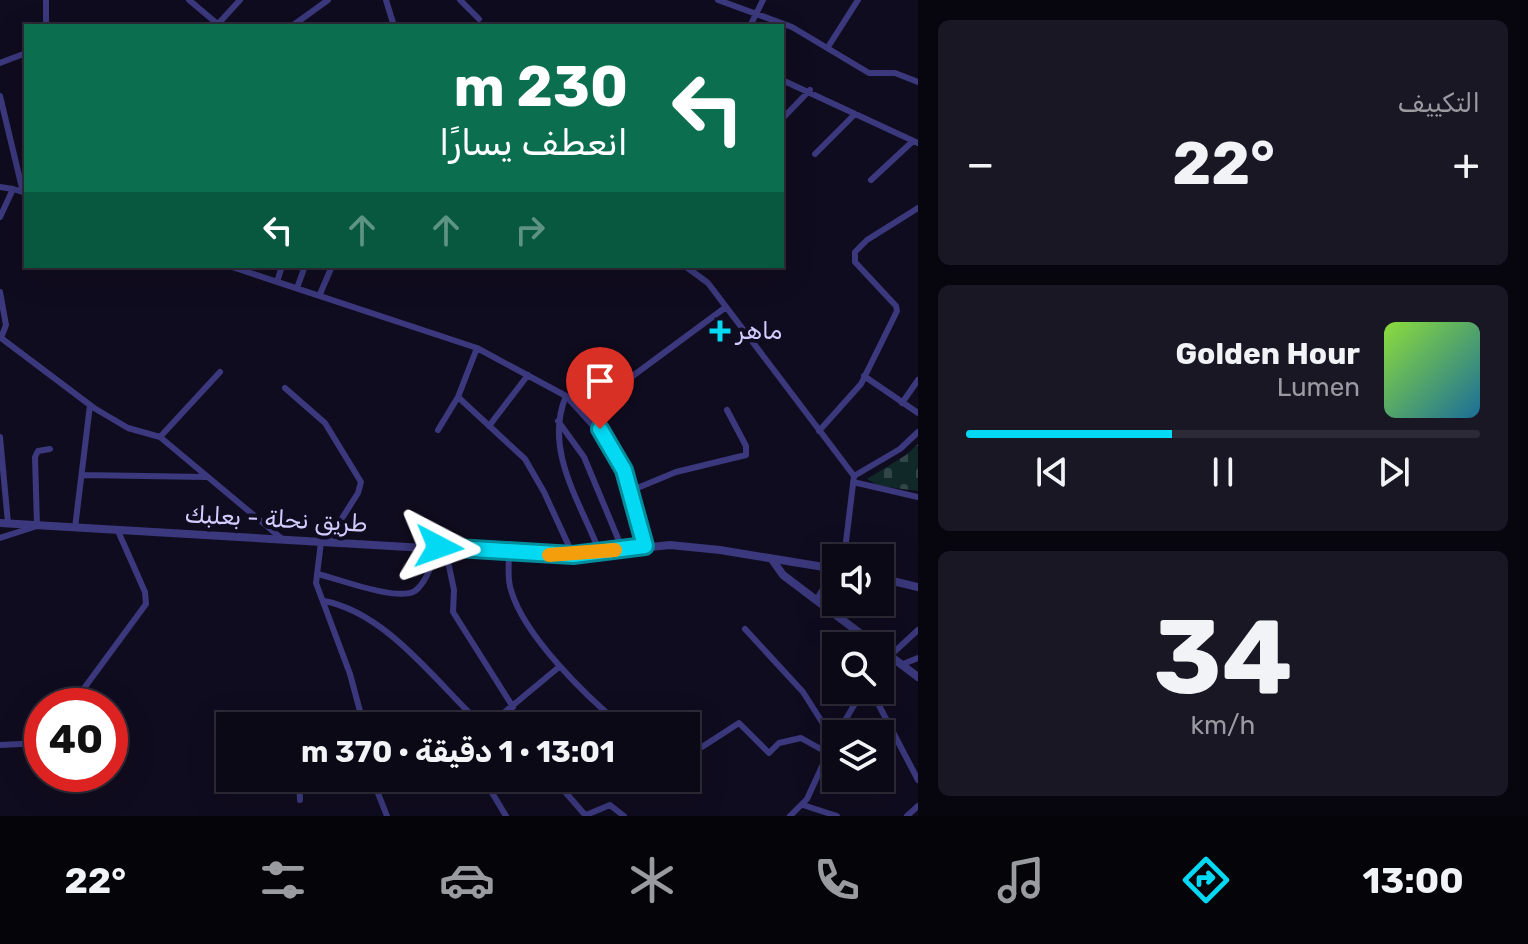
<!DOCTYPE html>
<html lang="ar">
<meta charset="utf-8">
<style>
:root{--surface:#0c0917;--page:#1a1724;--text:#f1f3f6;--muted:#9a9aa1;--line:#2c2a36;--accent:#03d9f2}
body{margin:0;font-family:Rubik,"Noto Naskh Arabic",sans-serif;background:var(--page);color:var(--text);direction:rtl;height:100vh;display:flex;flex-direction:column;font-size:30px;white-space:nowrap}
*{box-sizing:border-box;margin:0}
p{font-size:26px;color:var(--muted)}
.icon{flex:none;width:44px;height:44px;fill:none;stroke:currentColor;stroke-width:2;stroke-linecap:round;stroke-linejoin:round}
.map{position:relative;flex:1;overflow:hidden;direction:ltr}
.details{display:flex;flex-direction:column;gap:20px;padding:20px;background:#07050d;width:610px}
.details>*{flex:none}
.top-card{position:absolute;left:24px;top:24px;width:760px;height:244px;border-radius:0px;box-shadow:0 8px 32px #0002,0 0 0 2px var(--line);direction:rtl;background:#0b6e4f;color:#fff;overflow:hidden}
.buttons{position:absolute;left:822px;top:544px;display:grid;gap:16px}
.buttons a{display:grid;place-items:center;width:72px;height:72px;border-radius:0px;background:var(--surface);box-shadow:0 8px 32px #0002,0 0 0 2px var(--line);font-size:40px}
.speed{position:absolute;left:24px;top:688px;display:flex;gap:16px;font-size:40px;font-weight:700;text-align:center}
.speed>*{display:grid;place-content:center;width:104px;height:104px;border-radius:50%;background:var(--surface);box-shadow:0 8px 32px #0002,0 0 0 2px var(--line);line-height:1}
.speed .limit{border:12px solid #d22;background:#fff;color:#111}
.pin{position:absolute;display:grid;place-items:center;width:68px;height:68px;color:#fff;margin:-82px -34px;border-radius:50% 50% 50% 0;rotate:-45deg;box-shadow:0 0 8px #0007}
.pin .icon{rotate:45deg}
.me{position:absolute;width:88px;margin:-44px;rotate:94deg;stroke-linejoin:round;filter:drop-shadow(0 0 6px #0008)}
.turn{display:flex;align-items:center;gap:28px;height:168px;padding:0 24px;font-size:36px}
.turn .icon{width:104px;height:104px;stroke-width:2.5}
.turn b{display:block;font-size:56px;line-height:68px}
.lanes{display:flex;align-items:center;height:76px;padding:0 24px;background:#0003;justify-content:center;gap:40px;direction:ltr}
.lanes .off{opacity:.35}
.big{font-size:60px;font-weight:700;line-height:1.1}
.details .widget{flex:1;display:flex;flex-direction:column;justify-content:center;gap:12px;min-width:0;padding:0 28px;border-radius:12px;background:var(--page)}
.details .dial{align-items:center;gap:0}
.dial b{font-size:104px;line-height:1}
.song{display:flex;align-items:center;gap:24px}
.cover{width:96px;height:96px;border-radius:12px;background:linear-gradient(135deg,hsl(90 70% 55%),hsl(200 70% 35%))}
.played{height:8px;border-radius:4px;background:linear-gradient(90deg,var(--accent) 40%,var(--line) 40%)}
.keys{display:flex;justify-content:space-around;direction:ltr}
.heat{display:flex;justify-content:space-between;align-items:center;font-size:44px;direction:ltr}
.trip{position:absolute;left:216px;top:712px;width:484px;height:80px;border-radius:0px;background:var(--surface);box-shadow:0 8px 32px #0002,0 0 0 2px var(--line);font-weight:700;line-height:80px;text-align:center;direction:rtl}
.tab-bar{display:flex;height:128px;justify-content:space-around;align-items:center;background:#050409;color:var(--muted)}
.tab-bar .icon{width:56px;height:56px}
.tab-bar .on{color:var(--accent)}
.tab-bar b{font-size:36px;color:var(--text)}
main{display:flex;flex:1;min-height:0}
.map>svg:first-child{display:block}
.cemetery{fill:url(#cemetery-stones)}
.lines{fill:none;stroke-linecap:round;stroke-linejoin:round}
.minor{stroke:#3b387d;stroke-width:6}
.tertiary{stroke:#3b387d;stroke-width:8}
.route-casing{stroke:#028d9d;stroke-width:20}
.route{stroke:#03d9f2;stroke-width:14}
.slow{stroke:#f59e0b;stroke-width:14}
.poi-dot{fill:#03d9f2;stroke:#100c1f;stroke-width:3}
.labels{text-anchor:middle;stroke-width:8;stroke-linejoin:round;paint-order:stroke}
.poi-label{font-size:24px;fill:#d1cbfe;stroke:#100c1f;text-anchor:start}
.street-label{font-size:24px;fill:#d1cbfe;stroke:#100c1f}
</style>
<main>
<section class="details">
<div class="widget"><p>التكييف</p>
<div class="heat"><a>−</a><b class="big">22°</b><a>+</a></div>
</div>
<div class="widget">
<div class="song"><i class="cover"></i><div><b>Golden Hour</b><p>Lumen</p></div></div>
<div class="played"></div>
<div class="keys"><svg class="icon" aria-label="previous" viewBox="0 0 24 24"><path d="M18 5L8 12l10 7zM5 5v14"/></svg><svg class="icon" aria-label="pause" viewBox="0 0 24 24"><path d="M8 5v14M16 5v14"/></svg><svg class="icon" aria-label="next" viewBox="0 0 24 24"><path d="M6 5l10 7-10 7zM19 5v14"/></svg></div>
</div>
<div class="widget dial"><b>34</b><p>km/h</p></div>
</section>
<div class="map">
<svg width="918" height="816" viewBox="0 0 918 816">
<defs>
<pattern id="cemetery-stones" width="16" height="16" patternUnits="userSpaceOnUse" patternTransform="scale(2)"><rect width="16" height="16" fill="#102828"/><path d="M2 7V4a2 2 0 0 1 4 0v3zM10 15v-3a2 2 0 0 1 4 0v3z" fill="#324648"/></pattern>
</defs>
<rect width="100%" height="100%" fill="#100c1f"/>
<path class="cemetery" d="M918,444V491L879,486L867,479L906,455Z"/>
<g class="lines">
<path class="minor" d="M46,0V26
M189,0L220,26
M386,0L394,26
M460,0L479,19
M718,0L792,27L869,73H895L918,82
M218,24L240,0
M292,26L328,0
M750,26L763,0
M828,47L858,0
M0,63L26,53
M782,80L918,143
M0,96L23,192
M782,119L810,90
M815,154L855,114
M871,180L913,141
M0,187L13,189
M0,217L13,189L26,193
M229,266L477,348L566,396L614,449L624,470L645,546
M685,266L708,283L854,476
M277,282L282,266
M297,288L305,266
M0,292L6,325L1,338L94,408L128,428L160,437L281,538
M320,294L332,266
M864,376L918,413
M285,388L325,423L361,482L358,493L327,542
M566,396C543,450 581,503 600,553
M458,397L525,459L544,492L573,555
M572,401L611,392L726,307
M902,403L918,380
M558,421L584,457L622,548
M489,426L528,375
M438,430L458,397L477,348
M819,431L861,384L897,311L896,306L855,262V252L867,240L918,208
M0,437L8,523
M160,437L220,372
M82,475L206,477
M853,482L918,497
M630,491L676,472L746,455V446L727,410
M75,528L90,405
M0,538L37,526L35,457L38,451L50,449
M321,542L316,583L350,674L364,726
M445,547L454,590L453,612L513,707
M509,552C509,565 507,579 511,590C524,636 586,696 622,726
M844,558L854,476L900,449L918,432
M317,574C337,578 397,602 415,591C427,582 433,560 439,547
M817,599L835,569
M324,601C388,613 438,685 483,726
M745,629L803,692L822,722L837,734
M903,664L918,658
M880,665L918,630
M871,690L918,780
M71,706L146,604L145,592L118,531
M488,726L559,667
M837,734L863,690
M0,745L42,743
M686,748L702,747L739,723L769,753L779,743L801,738L826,752
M299,778L300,800
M372,778L387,816
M470,778L491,791L506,816
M553,778L586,816
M803,805L837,816
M586,815L610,805L624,816
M790,816L807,799L836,736
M907,816L918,806"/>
<path class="tertiary" d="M0,523L527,554L573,555L670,545L720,550L836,569
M773,561L783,575L918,677
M880,578L918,587"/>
</g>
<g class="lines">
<defs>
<path id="route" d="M439,547L573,555L645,546L624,470L600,429"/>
</defs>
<use href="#route" class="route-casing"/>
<use href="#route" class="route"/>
<path class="slow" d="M549,555L615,550"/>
</g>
<path class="poi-dot" d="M716 319h8v8h8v8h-8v8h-8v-8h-8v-8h8z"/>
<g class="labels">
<g class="poi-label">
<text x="736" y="339">ماهر</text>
</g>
<g class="street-label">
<text transform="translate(276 519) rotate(3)" y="8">طريق نحلة - بعلبك</text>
</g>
</g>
</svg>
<div class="buttons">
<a><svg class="icon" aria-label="sound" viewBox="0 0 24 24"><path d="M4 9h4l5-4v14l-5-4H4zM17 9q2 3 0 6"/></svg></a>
<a><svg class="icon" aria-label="search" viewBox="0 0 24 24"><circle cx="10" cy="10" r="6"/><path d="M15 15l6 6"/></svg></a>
<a><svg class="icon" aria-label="layers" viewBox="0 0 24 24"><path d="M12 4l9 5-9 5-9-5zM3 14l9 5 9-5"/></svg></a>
</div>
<div class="speed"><div class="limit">40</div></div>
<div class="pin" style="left:600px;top:429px;background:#d93025"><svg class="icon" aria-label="arrive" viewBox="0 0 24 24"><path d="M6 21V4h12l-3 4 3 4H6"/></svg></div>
<svg class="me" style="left:439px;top:547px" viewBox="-20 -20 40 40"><path d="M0-17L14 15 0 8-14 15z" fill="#03d9f2" stroke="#fff" stroke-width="4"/></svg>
<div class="trip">13:01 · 1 دقيقة · 370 m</div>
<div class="top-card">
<div class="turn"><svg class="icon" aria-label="left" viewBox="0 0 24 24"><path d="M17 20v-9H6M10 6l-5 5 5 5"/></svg><div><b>230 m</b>انعطف يسارًا</div></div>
<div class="lanes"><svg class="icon" aria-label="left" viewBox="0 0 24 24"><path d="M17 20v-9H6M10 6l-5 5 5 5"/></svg><svg class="icon off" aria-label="ahead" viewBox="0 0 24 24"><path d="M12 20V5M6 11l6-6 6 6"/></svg><svg class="icon off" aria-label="ahead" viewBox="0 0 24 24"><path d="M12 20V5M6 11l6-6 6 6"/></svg><svg class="icon off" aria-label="right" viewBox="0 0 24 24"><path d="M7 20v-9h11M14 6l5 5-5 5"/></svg></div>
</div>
</div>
</main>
<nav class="tab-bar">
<b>13:00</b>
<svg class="icon on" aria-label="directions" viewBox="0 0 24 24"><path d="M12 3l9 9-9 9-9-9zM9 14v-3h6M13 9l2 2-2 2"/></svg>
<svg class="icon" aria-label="music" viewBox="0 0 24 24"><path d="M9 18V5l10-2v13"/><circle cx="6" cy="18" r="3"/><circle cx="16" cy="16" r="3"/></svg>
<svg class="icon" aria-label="phone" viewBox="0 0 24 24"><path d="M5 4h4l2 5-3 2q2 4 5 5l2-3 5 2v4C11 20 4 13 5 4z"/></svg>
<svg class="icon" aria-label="climate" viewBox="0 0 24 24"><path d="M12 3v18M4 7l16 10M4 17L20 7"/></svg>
<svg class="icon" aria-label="car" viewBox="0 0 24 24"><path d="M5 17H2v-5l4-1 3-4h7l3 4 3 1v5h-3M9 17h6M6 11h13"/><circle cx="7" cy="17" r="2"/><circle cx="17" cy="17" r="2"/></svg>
<svg class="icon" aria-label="filters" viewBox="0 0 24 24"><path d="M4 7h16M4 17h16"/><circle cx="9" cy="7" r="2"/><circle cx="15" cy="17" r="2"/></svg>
<b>22°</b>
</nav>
